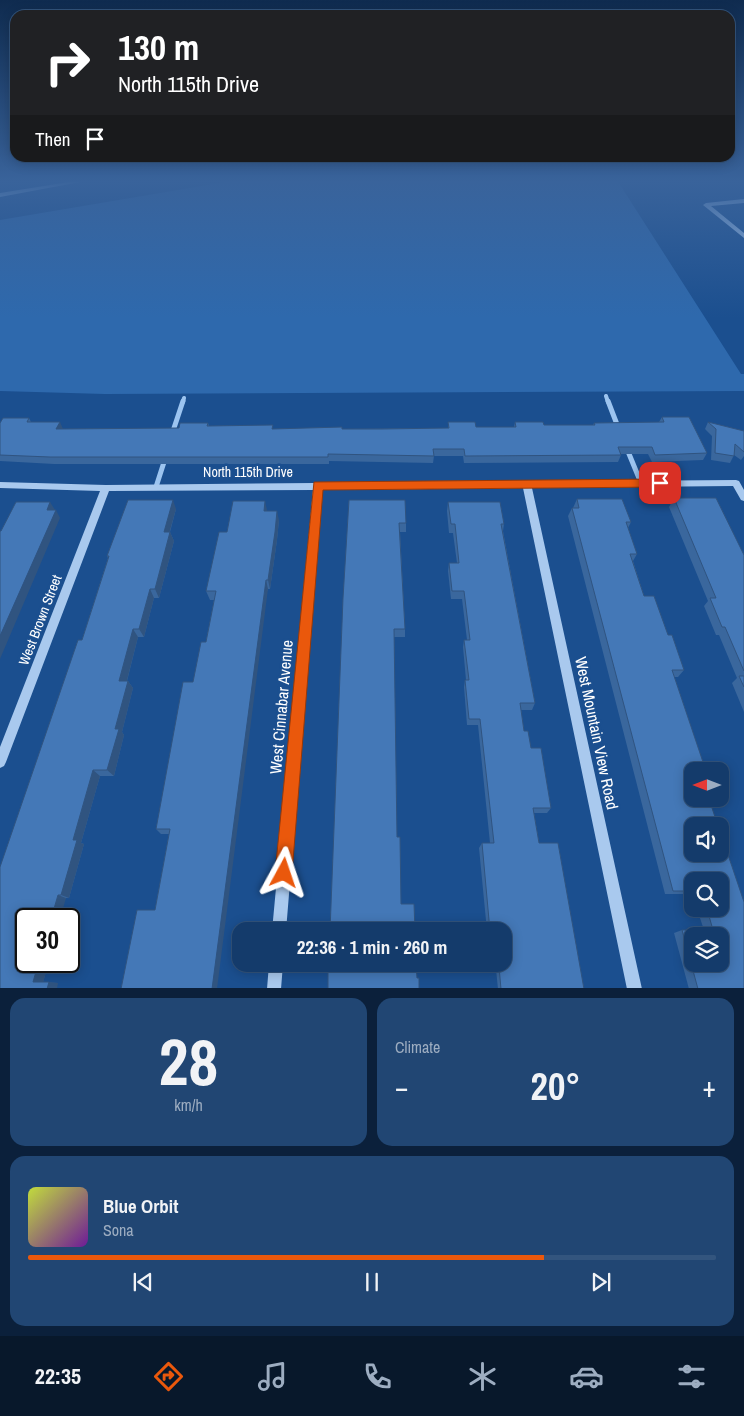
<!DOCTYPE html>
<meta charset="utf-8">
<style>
:root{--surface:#143b6b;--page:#214673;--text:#f1f3f6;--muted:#9dadc1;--line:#33557e;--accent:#ea580c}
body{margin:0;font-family:"Archivo Narrow",sans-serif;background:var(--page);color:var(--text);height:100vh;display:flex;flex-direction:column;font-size:19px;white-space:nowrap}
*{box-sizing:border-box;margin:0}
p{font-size:16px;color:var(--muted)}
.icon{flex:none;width:28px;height:28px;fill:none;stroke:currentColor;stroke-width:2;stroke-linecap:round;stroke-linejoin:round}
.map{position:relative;height:988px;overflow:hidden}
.side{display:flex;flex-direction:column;gap:10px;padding:10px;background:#0b203b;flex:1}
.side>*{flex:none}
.banner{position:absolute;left:10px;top:10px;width:725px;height:152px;border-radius:15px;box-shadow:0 2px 12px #0003,0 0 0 1px var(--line);background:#202124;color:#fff;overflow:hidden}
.needle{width:32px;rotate:270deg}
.controls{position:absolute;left:684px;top:762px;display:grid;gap:10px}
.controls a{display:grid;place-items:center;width:45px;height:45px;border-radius:10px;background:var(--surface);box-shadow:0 2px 12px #0003,0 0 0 1px var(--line);font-size:25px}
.speed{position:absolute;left:15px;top:908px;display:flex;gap:10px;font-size:25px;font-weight:700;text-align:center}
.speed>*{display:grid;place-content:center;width:65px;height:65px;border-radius:50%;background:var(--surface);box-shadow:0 2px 12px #0003,0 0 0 1px var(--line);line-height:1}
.speed .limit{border:2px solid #111;border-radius:8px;background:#fff;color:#111}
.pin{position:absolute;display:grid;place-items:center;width:42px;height:42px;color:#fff;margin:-21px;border-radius:10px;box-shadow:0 2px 8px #0006}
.me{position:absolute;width:55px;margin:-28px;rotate:5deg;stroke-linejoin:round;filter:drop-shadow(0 0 4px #0008)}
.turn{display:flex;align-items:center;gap:18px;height:105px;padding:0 25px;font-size:22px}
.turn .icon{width:65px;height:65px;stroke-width:2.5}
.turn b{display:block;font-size:35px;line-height:42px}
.then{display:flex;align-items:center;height:48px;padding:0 25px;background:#0003;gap:10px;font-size:19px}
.big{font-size:38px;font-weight:700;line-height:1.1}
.side .widget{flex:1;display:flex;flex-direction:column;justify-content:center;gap:8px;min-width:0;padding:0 18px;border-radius:15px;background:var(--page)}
.side .dial{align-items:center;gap:0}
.dial b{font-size:65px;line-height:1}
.song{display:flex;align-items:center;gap:15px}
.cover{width:60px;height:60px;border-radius:8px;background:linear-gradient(135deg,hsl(70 70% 55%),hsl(280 70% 35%))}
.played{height:5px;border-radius:2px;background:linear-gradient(90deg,var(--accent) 75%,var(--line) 75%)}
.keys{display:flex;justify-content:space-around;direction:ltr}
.heat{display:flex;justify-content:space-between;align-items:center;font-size:28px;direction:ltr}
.side .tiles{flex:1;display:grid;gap:10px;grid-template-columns:1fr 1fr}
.widget:last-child{grid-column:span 2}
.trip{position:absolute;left:232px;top:922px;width:280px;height:50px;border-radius:15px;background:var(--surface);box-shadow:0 2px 12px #0003,0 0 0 1px var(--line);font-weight:700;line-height:50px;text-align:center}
.tabs{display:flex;height:80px;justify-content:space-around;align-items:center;background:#08182b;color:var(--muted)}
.tabs .icon{width:35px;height:35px}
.tabs .current{color:var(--accent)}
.tabs b{font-size:22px;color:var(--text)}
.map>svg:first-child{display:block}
.green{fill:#2e69ad}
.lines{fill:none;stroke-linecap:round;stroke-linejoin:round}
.stream-far1{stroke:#9cc4f0;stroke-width:4}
.stream{stroke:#9cc4f0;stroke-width:5}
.minor{fill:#a9c9ee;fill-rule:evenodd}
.wall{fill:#3a679d}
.shaded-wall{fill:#305480}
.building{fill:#4478b7;stroke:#305480;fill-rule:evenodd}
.route{fill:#ea580c;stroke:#983908}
.labels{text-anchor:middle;stroke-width:5;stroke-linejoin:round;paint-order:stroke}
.street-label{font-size:14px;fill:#fff;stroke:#1b4f8f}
.near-street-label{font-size:16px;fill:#fff;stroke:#1b4f8f}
</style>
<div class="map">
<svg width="744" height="989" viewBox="0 0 744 989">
<rect width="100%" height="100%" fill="#1b4f8f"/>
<path class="green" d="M237,180H617L741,374H744V391L105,394L0,391V220Z"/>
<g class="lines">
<path class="stream-far1" d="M606,396L608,402
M183,402L184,398"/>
<path class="stream" d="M608,401L618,427
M172,434L183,401
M627,449L641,483
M156,487L165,459"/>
<path class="minor" d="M81,180H91L0,197V193Z
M744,199V203L711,206L744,233V238L703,205L706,203Z
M736,480L739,481L744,490V501L741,500L733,486L532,488L642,989H627L523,488L322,490L286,931H272L313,490L109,491L6,762L4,766L0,768V747L100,491L0,488V482L106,485L315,483L318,482L321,483Z
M269,964H283L281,989H267Z"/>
</g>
<path class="wall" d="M662,417L707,453L703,460L652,462L648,454H621V455L618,462L464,463L463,456H434L433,463L329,461V464H54L0,461V423L29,418L31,422L63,429L179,428L208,423L209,426L273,429H342L448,428V422L476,427H514L515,422L544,425H593L594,423L659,422Z
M708,422L744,431V456L741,460L734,455L730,463L711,460L712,436L705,429Z
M674,498L744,555V712L732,683L737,678L719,635H716L704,606L708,601L669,507Z
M577,499L631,522L628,528L637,554L633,561L644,596L668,635L684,670L678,677H674L705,768L700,771H692L744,989H689L674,933L682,930H704L697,909H720L692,881V894H665L568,516L572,508H573Z
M349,500L406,523V532H400L405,629V637H394L330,931Z
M448,502L504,524L503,531L535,703L532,710H521L524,731L531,748L551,808L547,813H534L539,843L584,989H498L496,969H490V964H504V931H487L479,848L482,843H490L478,725H467L464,687L465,680H466L463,647L464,640H467L462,599H451L448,571L449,563H457L453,533H449L447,511Z
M176,509L170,532L174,541L159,598H154L144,637H138L127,681H128L133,688L122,732L124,735L114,776H100L81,843L84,844L69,898H66L26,961H49L43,982L58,983L0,989L82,640L108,558L107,556Z
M267,510V511L279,520L277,540L270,589H268L155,910L169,834H161L156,829L193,682L206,642L214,600H210L206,591Z"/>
<path class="shaded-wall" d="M60,422L63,429H56Z
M173,500L176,509L167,541L164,532Z
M265,501L267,510L266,520L264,511Z
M50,502L55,510L52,518L47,510Z
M56,510L60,518L0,659V636Z
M277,511L279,520L277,540L270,589L268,580Z
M170,532L174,541L159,598L155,589Z
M266,580L268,589L217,989H212Z
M150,589L154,598L144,637L139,629Z
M133,629L138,637L125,688L119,681Z
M128,681L133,688L122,732L124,735L114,776L107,770L115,729Z
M93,770L100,776L81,843L84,844L69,898L61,895L73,840Z
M58,895L66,898L60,919H51Z
M39,961H49L43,983L33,982Z
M49,982L58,983L57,989H47Z"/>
<path class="building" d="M662,417H689L707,453L655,455L652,447H618L621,455L465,456L464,449H433L434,456L328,454V457H50L0,455V423L3,418H29L27,422H60L56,429L179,428L180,423H208L207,426L273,425L272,429L342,427V429H381L449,428L448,422H475L476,427H516L515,422H543L544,425H595L594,423L664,422Z
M708,422L744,431V452L735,444L734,456L715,453L716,429Z
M674,498H716L744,555V671L725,627H722L710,598H716Z
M577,499H622L631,522H626L637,554H630L644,596H654L668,635H672L684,670H672L705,768H698L700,771H692V799H709L718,826H692V854H720V831L744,902V989H698L682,930H713L707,909H720V881H692V891H673L572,508H579ZM692,936H720V964H692Z
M128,500H173L164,532H170L155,589H150L139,629H133L119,681H128L115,729H119L107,770H93L73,840H77L61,895H58L51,919H26V961H39L33,982H49L47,989H0V867L78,640H82L109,556H107Z
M349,500H405L406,523H399L405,629H394L397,837H400L401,904H414L415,931H330L343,598Z
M233,501H265L264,511H277L275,532L268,580H266L212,989H121L137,910H155L170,829H156L183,682H193L201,642H206L216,591H206L219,532H227Z
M16,502H50L47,510H56L0,636V531H1Z
M448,502H500L504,524H501L535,703H520L524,731H528L531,748H541L551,808H533L539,843H558L584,989H501L499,967H493V964H504V931H490L482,843H494L480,719H469L465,680H469L464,640H470L464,591H452L449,563H459L455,524H451Z
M739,676H744V687Z
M328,964H416L417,978H419V989H328Z"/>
<linearGradient id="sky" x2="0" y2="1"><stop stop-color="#0f2b4f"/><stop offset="0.57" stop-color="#39639b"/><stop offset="1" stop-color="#39639b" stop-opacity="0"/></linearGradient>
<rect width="744" height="318" fill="url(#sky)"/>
<path class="route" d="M660,479L665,483L660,487L323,490L292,873L290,879L284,882L278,879L275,873L314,482Z"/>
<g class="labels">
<g class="street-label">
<text x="248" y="477">North 115th Drive</text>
<text transform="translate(40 620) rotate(-69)" y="5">West Brown Street</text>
</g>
<g class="near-street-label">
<text transform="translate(281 707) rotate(-85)" y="6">West Cinnabar Avenue</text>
<text transform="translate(597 733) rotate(78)" y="6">West Mountain View Road</text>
</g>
</g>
</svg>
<div class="controls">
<a><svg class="needle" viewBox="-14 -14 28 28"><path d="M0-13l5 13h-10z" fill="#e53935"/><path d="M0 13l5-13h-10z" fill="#9dadc1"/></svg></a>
<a><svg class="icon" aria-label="sound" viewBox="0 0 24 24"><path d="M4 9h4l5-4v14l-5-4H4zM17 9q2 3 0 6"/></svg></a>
<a><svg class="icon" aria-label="search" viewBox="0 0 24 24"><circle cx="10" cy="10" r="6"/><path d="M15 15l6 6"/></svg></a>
<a><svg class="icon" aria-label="layers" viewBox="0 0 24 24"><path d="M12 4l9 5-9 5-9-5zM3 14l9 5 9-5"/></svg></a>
</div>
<div class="speed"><div class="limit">30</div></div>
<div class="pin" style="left:660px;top:483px;background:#d93025"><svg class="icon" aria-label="arrive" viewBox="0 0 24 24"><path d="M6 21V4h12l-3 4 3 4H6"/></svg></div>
<svg class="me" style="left:284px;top:873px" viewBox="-20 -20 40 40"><path d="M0-17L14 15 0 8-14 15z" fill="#ea580c" stroke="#fff" stroke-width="4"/></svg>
<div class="trip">22:36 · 1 min · 260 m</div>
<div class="banner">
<div class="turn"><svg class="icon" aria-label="right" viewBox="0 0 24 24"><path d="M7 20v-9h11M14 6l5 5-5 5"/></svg><div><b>130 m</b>North 115th Drive</div></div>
<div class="then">Then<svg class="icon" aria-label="arrive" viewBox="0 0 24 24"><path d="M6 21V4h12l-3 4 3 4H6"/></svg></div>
</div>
</div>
<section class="side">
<div class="tiles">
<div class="widget dial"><b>28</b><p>km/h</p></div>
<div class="widget"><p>Climate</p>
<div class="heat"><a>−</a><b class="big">20°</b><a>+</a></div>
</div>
<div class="widget">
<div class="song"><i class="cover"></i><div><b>Blue Orbit</b><p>Sona</p></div></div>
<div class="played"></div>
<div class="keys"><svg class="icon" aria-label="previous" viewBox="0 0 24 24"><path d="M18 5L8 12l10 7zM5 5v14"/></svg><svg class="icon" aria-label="pause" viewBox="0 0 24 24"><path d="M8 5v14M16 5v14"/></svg><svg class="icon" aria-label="next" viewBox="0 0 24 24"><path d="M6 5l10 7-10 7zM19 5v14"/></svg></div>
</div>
</div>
</section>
<nav class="tabs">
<b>22:35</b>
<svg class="icon current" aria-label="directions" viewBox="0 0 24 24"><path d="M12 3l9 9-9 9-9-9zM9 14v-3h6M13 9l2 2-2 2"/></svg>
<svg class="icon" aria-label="music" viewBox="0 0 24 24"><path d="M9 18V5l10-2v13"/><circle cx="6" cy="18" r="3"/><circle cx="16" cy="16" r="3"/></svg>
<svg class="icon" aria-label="phone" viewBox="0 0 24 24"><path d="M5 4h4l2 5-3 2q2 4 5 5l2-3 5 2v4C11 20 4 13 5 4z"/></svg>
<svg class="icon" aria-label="climate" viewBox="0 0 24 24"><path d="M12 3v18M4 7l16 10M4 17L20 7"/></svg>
<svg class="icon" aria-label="car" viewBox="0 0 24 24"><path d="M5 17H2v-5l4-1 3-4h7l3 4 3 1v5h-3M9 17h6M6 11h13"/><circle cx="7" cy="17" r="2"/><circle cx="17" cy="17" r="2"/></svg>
<svg class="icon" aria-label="filters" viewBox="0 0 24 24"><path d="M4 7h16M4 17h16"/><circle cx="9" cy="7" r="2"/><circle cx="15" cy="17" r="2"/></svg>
</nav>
